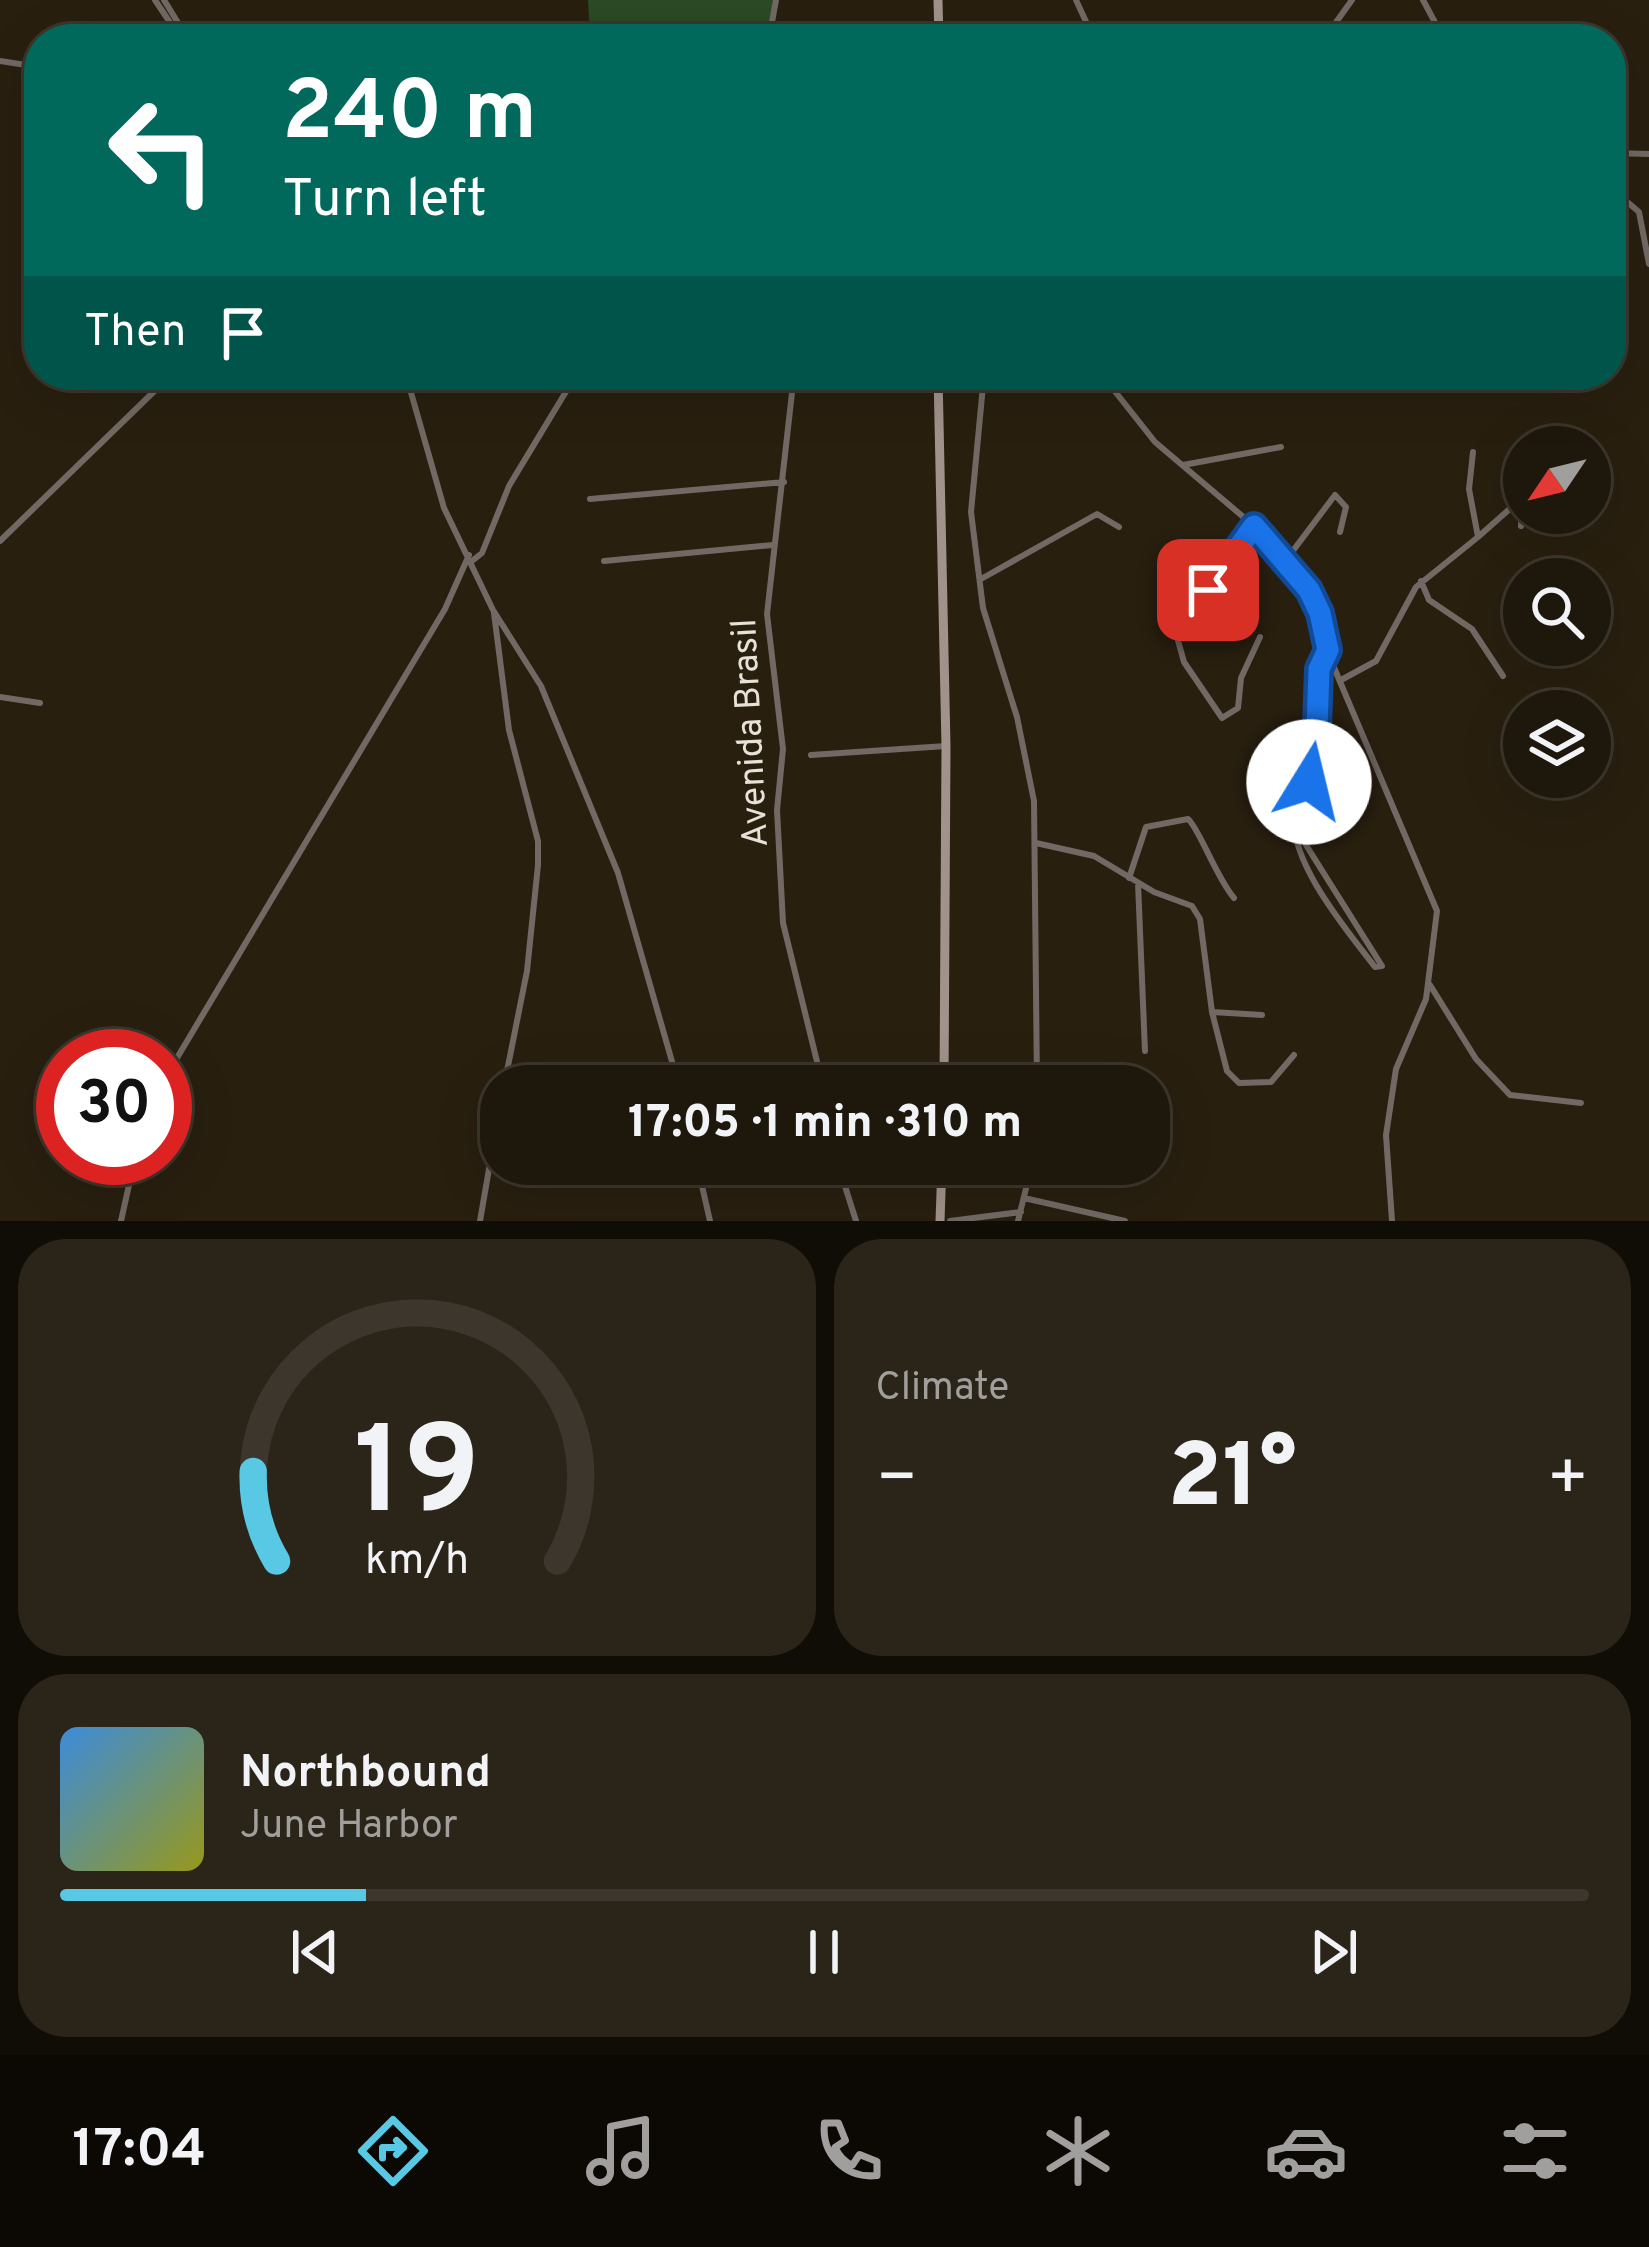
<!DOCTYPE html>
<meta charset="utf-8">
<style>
:root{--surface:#1e170b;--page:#2b2419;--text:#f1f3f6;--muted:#a19f9d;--line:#3c362c;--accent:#59c8e4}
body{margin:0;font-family:Overpass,sans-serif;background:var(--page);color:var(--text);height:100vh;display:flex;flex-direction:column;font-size:45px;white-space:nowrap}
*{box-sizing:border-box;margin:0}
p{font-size:39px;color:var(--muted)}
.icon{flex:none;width:66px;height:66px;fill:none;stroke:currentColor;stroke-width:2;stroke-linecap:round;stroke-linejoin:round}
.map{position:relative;height:1221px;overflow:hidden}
.drawer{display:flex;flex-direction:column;gap:18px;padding:18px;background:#100d06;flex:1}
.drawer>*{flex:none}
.top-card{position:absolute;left:24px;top:24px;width:1602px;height:366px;border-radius:48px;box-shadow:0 12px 48px #0002,0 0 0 3px var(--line);background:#00695c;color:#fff;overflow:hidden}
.needle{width:78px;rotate:235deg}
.controls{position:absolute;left:1503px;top:426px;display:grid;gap:24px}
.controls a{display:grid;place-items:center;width:108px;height:108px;border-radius:50%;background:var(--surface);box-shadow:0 12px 48px #0002,0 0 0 3px var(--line);font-size:60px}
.speed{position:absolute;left:36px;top:1029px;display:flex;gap:24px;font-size:60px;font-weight:700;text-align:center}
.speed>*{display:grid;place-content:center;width:156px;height:156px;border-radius:50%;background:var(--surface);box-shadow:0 12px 48px #0002,0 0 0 3px var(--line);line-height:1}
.speed .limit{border:18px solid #d22;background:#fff;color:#111}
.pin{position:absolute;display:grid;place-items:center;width:102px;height:102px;color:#fff;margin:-51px;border-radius:24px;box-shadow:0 6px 18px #0006}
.me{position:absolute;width:132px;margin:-66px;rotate:9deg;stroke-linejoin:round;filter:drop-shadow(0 0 9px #0008)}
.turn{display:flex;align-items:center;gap:42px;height:252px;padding:0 60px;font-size:54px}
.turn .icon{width:156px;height:156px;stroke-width:2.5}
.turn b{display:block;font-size:84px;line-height:102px}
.then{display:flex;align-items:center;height:114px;padding:0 60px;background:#0003;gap:24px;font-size:45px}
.big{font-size:90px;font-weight:800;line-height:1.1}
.drawer .widget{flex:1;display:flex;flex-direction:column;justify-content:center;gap:18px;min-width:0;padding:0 42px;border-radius:48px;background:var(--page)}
.drawer .dial{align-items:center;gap:0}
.dial svg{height:312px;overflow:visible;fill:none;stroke:var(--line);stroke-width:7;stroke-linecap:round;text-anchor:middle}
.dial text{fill:var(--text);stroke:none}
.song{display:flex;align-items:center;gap:36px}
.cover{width:144px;height:144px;border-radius:18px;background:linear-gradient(135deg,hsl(210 70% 55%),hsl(60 70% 35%))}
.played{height:12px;border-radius:6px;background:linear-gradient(90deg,var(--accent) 20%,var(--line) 20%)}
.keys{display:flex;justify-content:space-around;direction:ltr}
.heat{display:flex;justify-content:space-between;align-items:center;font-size:66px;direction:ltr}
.drawer .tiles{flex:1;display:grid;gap:18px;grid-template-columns:1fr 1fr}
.widget:last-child{grid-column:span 2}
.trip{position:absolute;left:480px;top:1065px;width:690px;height:120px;border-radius:48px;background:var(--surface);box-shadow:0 12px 48px #0002,0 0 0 3px var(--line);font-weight:800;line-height:120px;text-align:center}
.menu{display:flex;height:192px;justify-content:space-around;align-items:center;background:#0c0904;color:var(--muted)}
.menu .icon{width:84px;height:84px}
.menu .selected{color:var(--accent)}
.menu b{font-size:54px;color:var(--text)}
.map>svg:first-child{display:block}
.green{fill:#2c4a25}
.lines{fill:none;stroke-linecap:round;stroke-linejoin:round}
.street{stroke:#726964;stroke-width:6}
.secondary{stroke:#a1928b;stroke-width:9}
.route-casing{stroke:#114b97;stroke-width:30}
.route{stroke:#1a73e8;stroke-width:21}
.labels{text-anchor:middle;stroke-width:12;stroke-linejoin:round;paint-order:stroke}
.street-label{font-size:36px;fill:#e7e1d7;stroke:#281f0f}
</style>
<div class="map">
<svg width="1649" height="1221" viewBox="0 0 1649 1221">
<rect width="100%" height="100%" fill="#281f0f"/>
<path class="green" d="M588,0H774L766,39H590Z"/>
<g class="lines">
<path class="street" d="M155,0L181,39
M164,0L188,39
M1076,0L1094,39
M1423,0L1444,39
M941,23L952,39
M769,39L776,0
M1324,39L1352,0
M0,61L39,67
M1611,153L1649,154
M1611,188L1639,212L1649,264
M406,375L444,508L493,610L541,686L618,873L679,1086
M794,375L767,614L783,749L777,810L783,923L823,1086
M984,375L971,512L983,608L1017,717L1034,801L1037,1086
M1102,375L1155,442L1254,526L1177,637L1184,662L1222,718L1238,708L1241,678L1260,637
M1183,465L1281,447
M590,499L784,482
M1254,526L1315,600L1330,658L1437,911L1426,999L1396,1069L1386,1135L1392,1221
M1478,537L1513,506L1522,509L1521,526
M0,541L171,375
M1286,560L1335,495L1346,507L1340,532
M472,561L482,553L509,486L576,375
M604,561L773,545
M981,579L1097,514L1119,527
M1421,581L1429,600L1472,629L1503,676
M494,613L509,730L538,841V865L527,971L504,1086
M1341,680L1376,661L1416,587L1478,537L1469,489L1473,452
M0,697L40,703
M811,755L946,746
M1301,806L1306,845L1382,966L1375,967C1350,934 1285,858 1296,814C1301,794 1314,775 1317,754C1320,720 1313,684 1326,653
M1036,843L1094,856L1154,892L1192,906L1200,919L1212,1012L1262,1015
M1129,878L1146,827L1188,819C1199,828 1216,877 1234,898
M1138,883L1145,1051
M1430,985L1476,1059L1510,1095L1581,1103
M1212,1012L1227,1071L1239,1083L1271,1082L1294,1055
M165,1078L445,609L469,555
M697,1164L710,1221
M838,1164L856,1221
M1024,1198L1125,1221
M121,1221L135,1158
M480,1221L501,1100
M950,1221L1021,1212
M1018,1221L1032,1164"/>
<path class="secondary" d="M938,0L939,39
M938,375L946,746L944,1086
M940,1221L942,1164"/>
</g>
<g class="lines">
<defs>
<path id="route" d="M1208,590L1254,526L1309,590L1320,613L1328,650L1319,669L1316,758L1309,782"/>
</defs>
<use href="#route" class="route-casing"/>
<use href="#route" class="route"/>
</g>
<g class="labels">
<g class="street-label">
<text transform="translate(748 733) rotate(-93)" y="13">Avenida Brasil</text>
</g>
</g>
</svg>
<div class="controls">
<a><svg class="needle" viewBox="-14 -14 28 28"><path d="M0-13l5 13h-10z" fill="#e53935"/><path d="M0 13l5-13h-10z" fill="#a19f9d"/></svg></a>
<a><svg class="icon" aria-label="search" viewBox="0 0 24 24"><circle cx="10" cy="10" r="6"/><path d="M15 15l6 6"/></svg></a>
<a><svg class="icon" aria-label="layers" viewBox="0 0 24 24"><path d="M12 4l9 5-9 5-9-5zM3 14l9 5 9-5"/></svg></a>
</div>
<div class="speed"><div class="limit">30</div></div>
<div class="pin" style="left:1208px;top:590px;background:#d93025"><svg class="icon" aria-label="arrive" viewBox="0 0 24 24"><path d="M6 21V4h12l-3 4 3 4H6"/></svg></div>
<svg class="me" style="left:1309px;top:782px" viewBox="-20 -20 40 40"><circle r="19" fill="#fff"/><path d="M0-13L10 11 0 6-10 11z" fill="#1a73e8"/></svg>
<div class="trip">17:05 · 1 min · 310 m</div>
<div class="top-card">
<div class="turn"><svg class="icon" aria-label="left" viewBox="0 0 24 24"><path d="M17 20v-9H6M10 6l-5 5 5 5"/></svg><div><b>240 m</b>Turn left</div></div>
<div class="then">Then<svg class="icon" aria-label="arrive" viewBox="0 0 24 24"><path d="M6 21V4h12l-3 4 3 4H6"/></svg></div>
</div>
</div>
<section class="drawer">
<div class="tiles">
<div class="widget dial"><svg viewBox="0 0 100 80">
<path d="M14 69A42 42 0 1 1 86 69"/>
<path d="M14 69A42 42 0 0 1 8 46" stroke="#59c8e4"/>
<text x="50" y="56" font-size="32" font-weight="700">19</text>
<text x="50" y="72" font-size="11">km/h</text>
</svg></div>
<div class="widget"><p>Climate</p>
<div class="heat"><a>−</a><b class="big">21°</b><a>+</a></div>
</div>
<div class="widget">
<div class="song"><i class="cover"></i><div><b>Northbound</b><p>June Harbor</p></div></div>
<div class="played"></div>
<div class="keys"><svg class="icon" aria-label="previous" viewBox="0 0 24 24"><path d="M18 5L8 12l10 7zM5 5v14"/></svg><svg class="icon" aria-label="pause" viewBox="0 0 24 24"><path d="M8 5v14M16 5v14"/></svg><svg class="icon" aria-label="next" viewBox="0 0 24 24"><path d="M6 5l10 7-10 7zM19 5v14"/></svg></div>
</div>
</div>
</section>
<nav class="menu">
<b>17:04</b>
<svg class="icon selected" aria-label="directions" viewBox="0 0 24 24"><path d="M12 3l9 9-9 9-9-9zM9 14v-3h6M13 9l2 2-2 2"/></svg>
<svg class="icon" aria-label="music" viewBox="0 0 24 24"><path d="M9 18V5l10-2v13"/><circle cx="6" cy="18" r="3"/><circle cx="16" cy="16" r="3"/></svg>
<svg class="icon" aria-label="phone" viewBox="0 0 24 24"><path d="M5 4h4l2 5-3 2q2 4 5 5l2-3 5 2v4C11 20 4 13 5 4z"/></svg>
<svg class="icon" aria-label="climate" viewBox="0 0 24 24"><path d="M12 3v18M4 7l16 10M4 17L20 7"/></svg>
<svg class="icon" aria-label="car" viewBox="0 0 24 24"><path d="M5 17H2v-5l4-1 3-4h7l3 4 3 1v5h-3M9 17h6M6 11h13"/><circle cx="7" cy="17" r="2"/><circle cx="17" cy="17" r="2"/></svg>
<svg class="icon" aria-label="filters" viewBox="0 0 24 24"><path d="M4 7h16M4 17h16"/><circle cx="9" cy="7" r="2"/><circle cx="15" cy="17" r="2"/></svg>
</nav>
